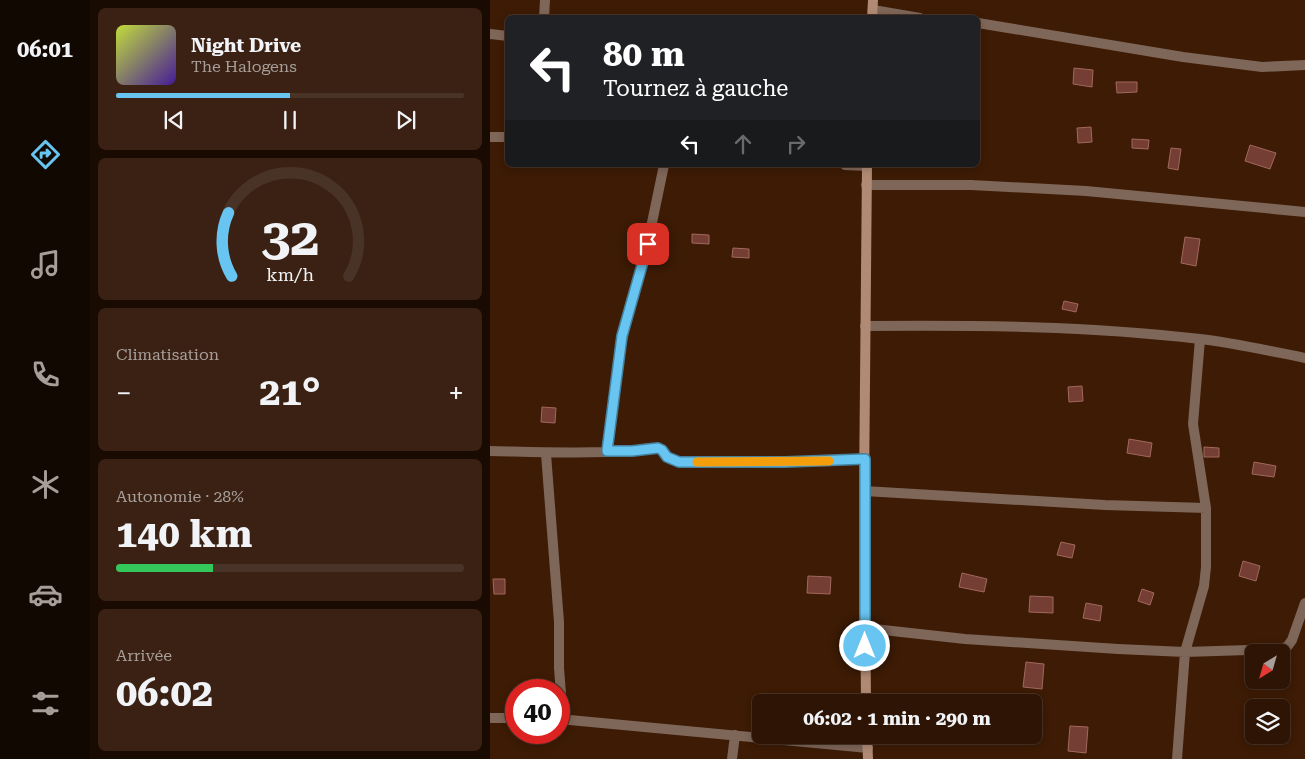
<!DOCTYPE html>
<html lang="fr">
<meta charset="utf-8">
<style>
:root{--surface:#2e1404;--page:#3a2113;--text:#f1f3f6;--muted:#a79e9a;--line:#493326;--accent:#68c4f0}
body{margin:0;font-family:"Roboto Serif",serif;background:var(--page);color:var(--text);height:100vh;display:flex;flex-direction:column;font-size:19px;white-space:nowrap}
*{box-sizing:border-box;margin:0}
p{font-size:16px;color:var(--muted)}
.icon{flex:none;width:28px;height:28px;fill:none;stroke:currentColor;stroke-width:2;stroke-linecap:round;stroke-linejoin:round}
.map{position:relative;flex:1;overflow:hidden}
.side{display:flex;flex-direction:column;gap:8px;padding:8px;background:#190b02;width:400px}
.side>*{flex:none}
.guide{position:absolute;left:15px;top:15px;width:475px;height:152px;border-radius:8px;box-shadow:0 2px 8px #0003,0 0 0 1px var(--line);background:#202124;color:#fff;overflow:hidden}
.needle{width:32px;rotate:217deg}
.tools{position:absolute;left:755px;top:644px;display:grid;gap:10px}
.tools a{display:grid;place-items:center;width:45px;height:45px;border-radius:8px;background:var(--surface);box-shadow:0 2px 8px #0003,0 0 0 1px var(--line);font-size:25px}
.speed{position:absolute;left:15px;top:679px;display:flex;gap:10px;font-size:25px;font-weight:700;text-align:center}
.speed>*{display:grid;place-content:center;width:65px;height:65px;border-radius:50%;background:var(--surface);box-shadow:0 2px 8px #0003,0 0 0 1px var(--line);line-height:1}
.speed .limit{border:8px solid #d22;background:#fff;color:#111}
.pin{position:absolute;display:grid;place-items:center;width:42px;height:42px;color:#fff;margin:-21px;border-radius:10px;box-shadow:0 2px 8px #0006}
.me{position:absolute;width:55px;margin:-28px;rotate:0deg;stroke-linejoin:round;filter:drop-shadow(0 0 4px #0008)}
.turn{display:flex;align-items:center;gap:18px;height:105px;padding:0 15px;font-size:22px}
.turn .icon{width:65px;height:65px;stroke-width:2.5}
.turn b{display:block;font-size:35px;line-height:42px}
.lanes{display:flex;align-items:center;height:48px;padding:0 15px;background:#0003;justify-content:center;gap:25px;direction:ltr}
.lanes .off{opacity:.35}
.big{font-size:38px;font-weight:700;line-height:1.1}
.side .card{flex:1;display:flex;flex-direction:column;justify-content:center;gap:8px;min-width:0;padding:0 18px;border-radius:8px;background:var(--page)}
.side .dial{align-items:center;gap:0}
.dial svg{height:130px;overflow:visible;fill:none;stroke:var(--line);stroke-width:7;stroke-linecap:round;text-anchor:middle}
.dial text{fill:var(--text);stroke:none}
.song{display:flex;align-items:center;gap:15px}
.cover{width:60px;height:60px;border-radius:8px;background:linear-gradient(135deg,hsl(70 70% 55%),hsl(260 70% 35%))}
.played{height:5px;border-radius:2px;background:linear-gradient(90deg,var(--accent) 50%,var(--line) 50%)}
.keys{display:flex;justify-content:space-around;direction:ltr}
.heat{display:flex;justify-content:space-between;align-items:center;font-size:28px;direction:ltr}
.charge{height:8px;border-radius:4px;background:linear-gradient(90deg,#34c759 28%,var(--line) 0)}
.trip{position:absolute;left:262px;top:694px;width:290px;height:50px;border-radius:8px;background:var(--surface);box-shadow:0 2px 8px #0003,0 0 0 1px var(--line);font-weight:700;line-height:50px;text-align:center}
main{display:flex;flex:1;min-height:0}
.tabs{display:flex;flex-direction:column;width:90px;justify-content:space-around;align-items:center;background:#120802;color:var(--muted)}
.tabs .icon{width:35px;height:35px}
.tabs .active{color:var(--accent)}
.tabs b{font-size:22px;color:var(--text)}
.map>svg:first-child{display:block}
.building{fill:#743e35;stroke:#a2685d}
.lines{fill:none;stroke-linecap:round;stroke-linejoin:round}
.street{stroke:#7e6658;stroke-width:10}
.secondary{stroke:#b08a74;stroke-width:10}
.route-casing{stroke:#447f9c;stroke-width:12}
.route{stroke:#68c4f0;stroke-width:9}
.slow{stroke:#f59e0b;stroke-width:9}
</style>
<main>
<nav class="tabs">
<b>06:01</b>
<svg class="icon active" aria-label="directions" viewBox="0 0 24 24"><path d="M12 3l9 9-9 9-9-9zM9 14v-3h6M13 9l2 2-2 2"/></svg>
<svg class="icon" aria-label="music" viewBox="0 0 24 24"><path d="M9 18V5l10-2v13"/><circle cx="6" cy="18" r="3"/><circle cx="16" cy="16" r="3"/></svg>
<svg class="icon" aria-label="phone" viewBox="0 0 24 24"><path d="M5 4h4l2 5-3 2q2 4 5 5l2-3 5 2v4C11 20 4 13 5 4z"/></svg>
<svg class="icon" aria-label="climate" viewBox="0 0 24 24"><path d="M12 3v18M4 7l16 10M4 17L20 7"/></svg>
<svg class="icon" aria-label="car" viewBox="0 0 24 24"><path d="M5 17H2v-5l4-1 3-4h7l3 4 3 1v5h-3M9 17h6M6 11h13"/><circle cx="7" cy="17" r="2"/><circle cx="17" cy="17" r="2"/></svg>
<svg class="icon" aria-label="filters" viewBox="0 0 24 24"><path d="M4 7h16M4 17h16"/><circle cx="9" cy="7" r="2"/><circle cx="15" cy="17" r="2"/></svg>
</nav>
<section class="side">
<div class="card">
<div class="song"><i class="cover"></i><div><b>Night Drive</b><p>The Halogens</p></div></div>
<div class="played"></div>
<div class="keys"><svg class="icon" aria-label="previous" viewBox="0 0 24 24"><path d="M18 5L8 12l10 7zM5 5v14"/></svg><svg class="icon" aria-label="pause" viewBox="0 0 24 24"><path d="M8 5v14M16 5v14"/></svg><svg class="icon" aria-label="next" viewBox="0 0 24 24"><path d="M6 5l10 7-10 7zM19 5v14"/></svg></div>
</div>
<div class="card dial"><svg viewBox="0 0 100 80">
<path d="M14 69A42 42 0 1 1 86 69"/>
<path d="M14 69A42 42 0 0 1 12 30" stroke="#68c4f0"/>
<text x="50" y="56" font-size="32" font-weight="700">32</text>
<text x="50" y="72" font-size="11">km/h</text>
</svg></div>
<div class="card"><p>Climatisation</p>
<div class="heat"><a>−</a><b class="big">21°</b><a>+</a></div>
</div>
<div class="card"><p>Autonomie · 28%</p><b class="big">140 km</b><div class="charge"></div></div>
<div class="card"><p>Arrivée</p><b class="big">06:02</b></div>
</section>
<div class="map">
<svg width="815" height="759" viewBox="0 0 815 759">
<rect width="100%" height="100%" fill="#3d1b05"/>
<path class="building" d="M584,68L603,70L602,87L583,84Z
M626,82H647V92L627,93Z
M601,127L602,142L588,143L587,128Z
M642,139L659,140L658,149L642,148Z
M760,145L786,153L780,169L755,161Z
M681,148L691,149L688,170L678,168Z
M202,234L219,235V244L202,243Z
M695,237L710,239L706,266L691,263Z
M243,248L259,249V258L242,257Z
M574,301L588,304L586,312L572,309Z
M592,386L593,401L579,402L578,387Z
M52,407L66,408L65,423L51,422Z
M639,439L662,443L660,457L637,453Z
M714,447L729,448V457H714Z
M764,462L786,466L784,477L762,474Z
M571,542L585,545L582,558L567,555Z
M753,561L770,566L766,581L749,576Z
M472,573L497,579L494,592L469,587Z
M318,576L341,577L340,594L317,593Z
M3,579H15V594H4Z
M652,589L664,593L660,605L648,601Z
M540,596L563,597V613L539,612Z
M596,603L612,606L610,621L593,618Z
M536,662L554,664L552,689L533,687Z
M580,726L598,727L596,753L578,751Z"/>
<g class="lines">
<path class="street" d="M383,10L430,18
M54,18L55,0
M488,23L693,57L772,67L815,65
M0,34L18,36
M0,137H18
M355,165L377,166
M376,185H481L596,191L815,212
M375,326C487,325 599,326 710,339C745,343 780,351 815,358
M0,451C47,452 95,454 142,451C153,450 162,445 172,450C177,458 180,460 189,462H295L375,459
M117,451L130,348L141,301L154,261L174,165
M56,454L69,622V668L73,719
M374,491L615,505L716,508
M375,628L475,639L628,649L695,652L788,649L797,647L802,640L815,603
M0,718H26
M69,719L378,748
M242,759L245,735
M687,759L695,652L714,586L716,567V508L703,424L710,339"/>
<path class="secondary" d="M382,18L383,0
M376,702L374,491L377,165
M377,735L378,759"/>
</g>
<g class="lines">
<defs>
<path id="route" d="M158,244L132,336L117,451H142L168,448L172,450L177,457L189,462H295L375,459V646"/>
</defs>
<use href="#route" class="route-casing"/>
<use href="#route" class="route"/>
<path class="slow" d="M207,462L339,461"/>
</g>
</svg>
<div class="tools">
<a><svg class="needle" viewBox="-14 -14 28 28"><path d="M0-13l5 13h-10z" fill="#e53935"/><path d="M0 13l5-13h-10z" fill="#a79e9a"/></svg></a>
<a><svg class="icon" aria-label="layers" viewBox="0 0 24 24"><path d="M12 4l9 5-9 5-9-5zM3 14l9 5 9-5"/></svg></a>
</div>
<div class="speed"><div class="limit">40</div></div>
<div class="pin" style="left:158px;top:244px;background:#d93025"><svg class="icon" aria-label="arrive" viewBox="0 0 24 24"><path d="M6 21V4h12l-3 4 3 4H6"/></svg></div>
<svg class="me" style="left:375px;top:646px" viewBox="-20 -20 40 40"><circle r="17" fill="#68c4f0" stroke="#fff" stroke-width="3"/><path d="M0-11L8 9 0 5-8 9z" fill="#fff"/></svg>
<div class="trip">06:02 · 1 min · 290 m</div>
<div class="guide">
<div class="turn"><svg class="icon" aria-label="left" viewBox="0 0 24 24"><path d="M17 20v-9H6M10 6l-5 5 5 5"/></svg><div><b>80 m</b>Tournez à gauche</div></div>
<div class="lanes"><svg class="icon" aria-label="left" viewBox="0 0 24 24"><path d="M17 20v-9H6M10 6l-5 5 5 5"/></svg><svg class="icon off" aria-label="ahead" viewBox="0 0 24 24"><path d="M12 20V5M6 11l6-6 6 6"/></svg><svg class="icon off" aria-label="right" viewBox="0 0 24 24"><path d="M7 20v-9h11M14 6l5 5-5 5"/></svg></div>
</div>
</div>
</main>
